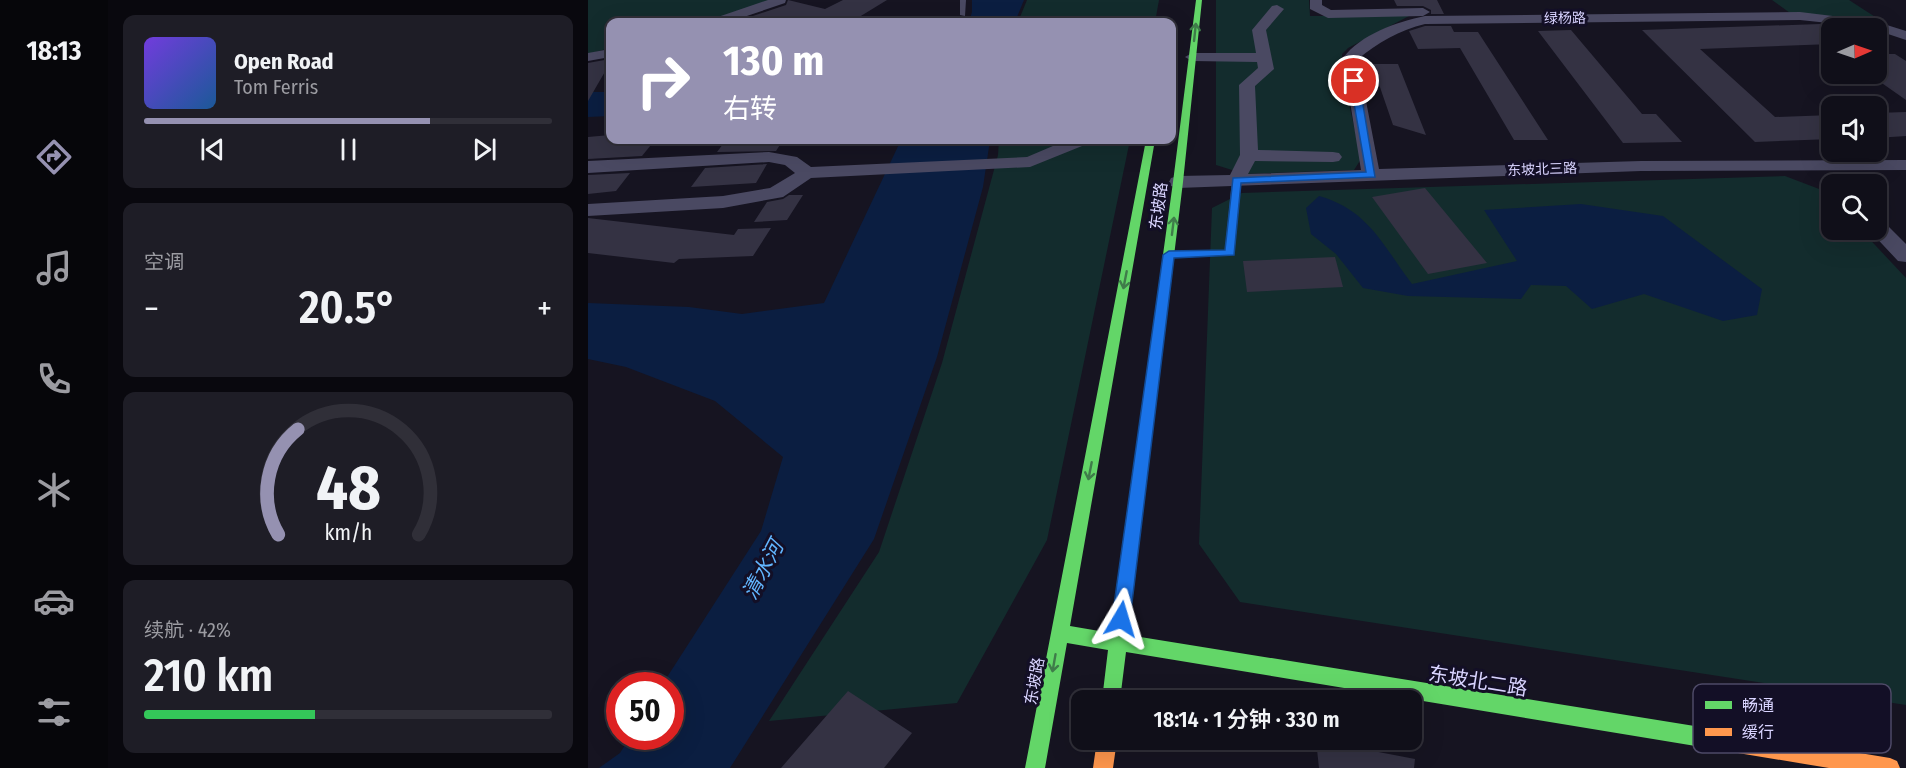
<!DOCTYPE html>
<html lang="zh">
<meta charset="utf-8">
<style>
:root{--surface:#100f19;--page:#1e1d26;--text:#f1f3f6;--muted:#9c9ca2;--line:#302f38;--accent:#9591b1}
body{margin:0;font-family:"Fira Sans Condensed","Noto Sans SC",sans-serif;background:var(--page);color:var(--text);height:100vh;display:flex;flex-direction:column;font-size:22px;white-space:nowrap}
*{box-sizing:border-box;margin:0}
p{font-size:20px;color:var(--muted)}
.icon{flex:none;width:33px;height:33px;fill:none;stroke:currentColor;stroke-width:2;stroke-linecap:round;stroke-linejoin:round}
.map{position:relative;flex:1;overflow:hidden}
.panel{display:flex;flex-direction:column;gap:15px;padding:15px;background:#09080e;width:480px}
.panel>*{flex:none}
.top-card{position:absolute;left:18px;top:18px;width:570px;height:126px;border-radius:12px;box-shadow:0 6px 24px #0002,0 0 0 2px var(--line);background:#9591b1;color:#fff;overflow:hidden}
.needle{width:39px;rotate:88deg}
.controls{position:absolute;left:1233px;top:18px;display:grid;gap:12px}
.controls a{display:grid;place-items:center;width:66px;height:66px;border-radius:12px;background:var(--surface);box-shadow:0 6px 24px #0002,0 0 0 2px var(--line);font-size:30px}
.speed{position:absolute;left:18px;top:672px;display:flex;gap:12px;font-size:30px;font-weight:700;text-align:center}
.speed>*{display:grid;place-content:center;width:78px;height:78px;border-radius:50%;background:var(--surface);box-shadow:0 6px 24px #0002,0 0 0 2px var(--line);line-height:1}
.speed .limit{border:9px solid #d22;background:#fff;color:#111}
.pin{position:absolute;display:grid;place-items:center;width:51px;height:51px;color:#fff;margin:-26px;border:3px solid #fff;border-radius:50%;box-shadow:0 2px 6px #0007}
.me{position:absolute;width:66px;margin:-33px;rotate:7deg;stroke-linejoin:round;filter:drop-shadow(0 0 4px #0008)}
.turn{display:flex;align-items:center;gap:21px;height:126px;padding:0 18px;font-size:27px}
.turn .icon{width:78px;height:78px;stroke-width:2.5}
.turn b{display:block;font-size:42px;line-height:51px}
.big{font-size:45px;font-weight:600;line-height:1.1}
.panel .widget{flex:1;display:flex;flex-direction:column;justify-content:center;gap:9px;min-width:0;padding:0 21px;border-radius:12px;background:var(--page)}
.panel .dial{align-items:center;gap:0}
.dial svg{height:156px;overflow:visible;fill:none;stroke:var(--line);stroke-width:7;stroke-linecap:round;text-anchor:middle}
.dial text{fill:var(--text);stroke:none}
.song{display:flex;align-items:center;gap:18px}
.cover{width:72px;height:72px;border-radius:9px;background:linear-gradient(135deg,hsl(260 70% 55%),hsl(210 70% 35%))}
.played{height:6px;border-radius:3px;background:linear-gradient(90deg,var(--accent) 70%,var(--line) 70%)}
.keys{display:flex;justify-content:space-around;direction:ltr}
.heat{display:flex;justify-content:space-between;align-items:center;font-size:33px;direction:ltr}
.charge{height:9px;border-radius:4px;background:linear-gradient(90deg,#34c759 42%,var(--line) 0)}
.trip{position:absolute;left:483px;top:690px;width:351px;height:60px;border-radius:12px;background:var(--surface);box-shadow:0 6px 24px #0002,0 0 0 2px var(--line);font-weight:600;line-height:60px;text-align:center}
main{display:flex;flex:1;min-height:0}
.tabs{display:flex;flex-direction:column;width:108px;justify-content:space-around;align-items:center;background:#06060a;color:var(--muted)}
.tabs .icon{width:42px;height:42px}
.tabs .active{color:var(--accent)}
.tabs b{font-size:27px;color:var(--text)}
.map>svg:first-child{display:block}
.green{fill:#132c2d}
.water{fill:#0b1e41}
.building{fill:#343243}
.lines{fill:none;stroke-linecap:round;stroke-linejoin:round}
.lane{fill:#4a4962;fill-rule:evenodd}
.street{fill:#4a4962;fill-rule:evenodd}
.fast{fill:#63d668;fill-rule:evenodd}
.slow{fill:#ff974d;fill-rule:evenodd}
.oneway{stroke:#3f7c4a}
.route{fill:#1a73e8;stroke:#114b97;stroke-width:1.5}
.labels{text-anchor:middle;stroke-width:6;stroke-linejoin:round;paint-order:stroke}
.far-street-label{font-size:14px;fill:#d9d4ff;stroke:#130f26}
.street-label{font-size:16px;fill:#d9d4ff;stroke:#130f26}
.near-street-label{font-size:20px;fill:#d9d4ff;stroke:#130f26}
.near-water-label{font-size:21px;font-style:italic;fill:#62b6ff;stroke:#130f26}
.key{fill:#130f26;stroke:#4e4a67;stroke-width:1.5}
.key-label{font-size:16px;fill:#d9d4ff}
</style>
<main>
<nav class="tabs">
<b>18:13</b>
<svg class="icon active" aria-label="directions" viewBox="0 0 24 24"><path d="M12 3l9 9-9 9-9-9zM9 14v-3h6M13 9l2 2-2 2"/></svg>
<svg class="icon" aria-label="music" viewBox="0 0 24 24"><path d="M9 18V5l10-2v13"/><circle cx="6" cy="18" r="3"/><circle cx="16" cy="16" r="3"/></svg>
<svg class="icon" aria-label="phone" viewBox="0 0 24 24"><path d="M5 4h4l2 5-3 2q2 4 5 5l2-3 5 2v4C11 20 4 13 5 4z"/></svg>
<svg class="icon" aria-label="climate" viewBox="0 0 24 24"><path d="M12 3v18M4 7l16 10M4 17L20 7"/></svg>
<svg class="icon" aria-label="car" viewBox="0 0 24 24"><path d="M5 17H2v-5l4-1 3-4h7l3 4 3 1v5h-3M9 17h6M6 11h13"/><circle cx="7" cy="17" r="2"/><circle cx="17" cy="17" r="2"/></svg>
<svg class="icon" aria-label="filters" viewBox="0 0 24 24"><path d="M4 7h16M4 17h16"/><circle cx="9" cy="7" r="2"/><circle cx="15" cy="17" r="2"/></svg>
</nav>
<section class="panel">
<div class="widget">
<div class="song"><i class="cover"></i><div><b>Open Road</b><p>Tom Ferris</p></div></div>
<div class="played"></div>
<div class="keys"><svg class="icon" aria-label="previous" viewBox="0 0 24 24"><path d="M18 5L8 12l10 7zM5 5v14"/></svg><svg class="icon" aria-label="pause" viewBox="0 0 24 24"><path d="M8 5v14M16 5v14"/></svg><svg class="icon" aria-label="next" viewBox="0 0 24 24"><path d="M6 5l10 7-10 7zM19 5v14"/></svg></div>
</div>
<div class="widget"><p>空调</p>
<div class="heat"><a>−</a><b class="big">20.5°</b><a>+</a></div>
</div>
<div class="widget dial"><svg viewBox="0 0 100 80">
<path d="M14 69A42 42 0 1 1 86 69"/>
<path d="M14 69A42 42 0 0 1 24 15" stroke="#9591b1"/>
<text x="50" y="56" font-size="32" font-weight="700">48</text>
<text x="50" y="72" font-size="11">km/h</text>
</svg></div>
<div class="widget"><p>续航 · 42%</p><b class="big">210 km</b><div class="charge"></div></div>
</section>
<div class="map">
<svg width="1318" height="768" viewBox="0 0 1318 768">
<rect width="100%" height="100%" fill="#161421"/>
<path class="green" d="M0,0H184L140,18L111,22H22V48L0,54Z
M439,0H571L567,22H430Z
M628,0H721L722,16H821L760,48L754,54V71L773,159L766,170L657,174L628,165Z
M1184,0H1261L1295,22L1202,13Z
M411,140H542L459,540L369,703L181,721L291,552L354,363L410,155Z
M1197,176L1239,192L1243,197L1244,230H1273L1318,278V705L652,602L611,544L624,208L654,193Z"/>
<path class="water" d="M384,0H436L427,22H381L384,12Z
M0,92H22V116L0,117Z
M313,140H402L395,187L349,357L286,539L142,768H11L32,753L42,737L82,736V686L74,685L173,531L195,457L127,401L38,367L0,359V303L101,307L154,314L236,303Z
M731,196C781,210 795,246 824,284L929,261L896,210L993,204L1075,216L1174,289L1169,315L1135,321L1056,294L1004,309L978,286L943,285L933,299L820,296L775,288L748,254L723,234L718,208Z"/>
<path class="building" d="M200,0L237,9L255,0H299L263,22H147L198,5Z
M806,0H849L856,14H843V10L835,6H809Z
M1232,24L1244,26V44L1112,49L1187,117L1244,115V139L1167,142L1054,30Z
M837,26H863L866,32H890L960,140H926L872,48L830,49L821,31Z
M983,30L1054,114H1068L1094,142L1035,143L950,31Z
M1288,54H1307L1318,61V100L1288,79Z
M22,59V63L0,101V63Z
M784,64H810L838,135L805,125Z
M1318,112V136L1288,138V113Z
M22,135V140H67L54,156L0,159V137Z
M138,140H195L188,151L129,152Z
M179,164L168,183L103,187L117,168Z
M42,173L28,191L0,194V175Z
M837,188L899,263L840,274L784,197Z
M201,195H215L199,220L166,222L179,202L195,199Z
M0,218L146,235L150,229L183,228L165,256L91,259L86,263L0,253Z
M747,257L755,287L659,292L655,261Z
M260,691L324,733L296,768H193Z
M728,740L827,759L826,768H731Z"/>
<g class="lines">
<path class="lane" d="M372,0H378L377,16L372,15Z
M648,177L652,180L646,255L577,256L576,254L581,251L637,250L644,180Z"/>
<path class="street" d="M180,0H198L197,3L141,22H122L124,19Z
M722,0H734V5L743,10L835,8L842,12L835,16L740,18L722,9Z
M689,5L696,9L678,30L686,69L667,86L670,150L745,152L751,153L754,157L751,161L745,162L667,161L660,174L773,170L755,58C773,34 809,22 837,16L1212,12L1286,21L1318,31V40L1288,30V28L1212,20L837,24C812,30 789,43 770,59L791,169L1053,161L1318,160V170L1053,171L590,188L583,186L581,182L583,178L590,176L642,175L652,155L651,85L670,68L669,62L604,61L597,57L604,53H668L664,30L684,6Z
M22,49V57L0,61V53Z
M479,140H502L499,144L442,167L223,178L195,197L135,208L0,216V204L135,196L182,188L207,173L197,165L181,162L0,173V161L181,152L209,157L223,167L439,157Z
M1288,219L1295,221L1318,244V262L1310,261L1281,230H1288Z"/>
<path class="fast" d="M608,0H614L595,182L540,635L1150,733L1157,736L1160,743L1157,750L1150,753L538,652L532,700H514L520,650L479,643L457,768H437L558,140H567L482,626L523,633L585,182Z"/>
<path class="slow" d="M1150,733L1302,758L1309,761L1312,768H1241L1150,753L1143,750L1140,743L1143,736Z
M509,740H529L525,768H505Z"/>
</g>
<defs><path id="oneway-shaft" d="M-6 0H5M1.5-3L5.5 0L1.5 3" fill="none" stroke-width="1.6" stroke-linecap="round" stroke-linejoin="round" transform="scale(1.5)"/></defs>
<g class="oneway">
<use href="#oneway-shaft" transform="translate(607 32) rotate(-84)"/>
<use href="#oneway-shaft" transform="translate(585 226) rotate(-83)"/>
<use href="#oneway-shaft" transform="translate(537 280) rotate(101)"/>
<use href="#oneway-shaft" transform="translate(502 471) rotate(101)"/>
<use href="#oneway-shaft" transform="translate(466 663) rotate(100)"/>
</g>
<path class="route" d="M766,79L771,81L787,177L653,183L646,255L586,258L542,619L539,625L533,628L527,625L524,619L575,255L581,251L637,250L645,178L778,172L762,81Z"/>
<g class="labels">
<g class="far-street-label">
<text transform="translate(977 18) rotate(-1)" y="5">绿杨路</text>
<text transform="translate(954 169) rotate(-2)" y="5">东坡北三路</text>
</g>
<g class="street-label">
<text transform="translate(570 206) rotate(-83)" y="6">东坡路</text>
<text transform="translate(446 681) rotate(-80)" y="6">东坡路</text>
</g>
<g class="near-street-label">
<text transform="translate(890 681) rotate(9)" y="7">东坡北二路</text>
</g>
<g class="near-water-label">
<text transform="translate(175 570) rotate(-62)" y="7">清水河</text>
</g>
</g>
<rect x="1105" y="684" width="198" height="69" rx="9" class="key"/>
<rect x="1117" y="701" width="27" height="8" fill="#63d668"/>
<rect x="1117" y="728" width="27" height="8" fill="#ff974d"/>
<g class="key-label">
<text x="1154" y="711">畅通</text>
<text x="1154" y="738">缓行</text>
</g>
</svg>
<div class="controls">
<a><svg class="needle" viewBox="-14 -14 28 28"><path d="M0-13l5 13h-10z" fill="#e53935"/><path d="M0 13l5-13h-10z" fill="#9c9ca2"/></svg></a>
<a><svg class="icon" aria-label="sound" viewBox="0 0 24 24"><path d="M4 9h4l5-4v14l-5-4H4zM17 9q2 3 0 6"/></svg></a>
<a><svg class="icon" aria-label="search" viewBox="0 0 24 24"><circle cx="10" cy="10" r="6"/><path d="M15 15l6 6"/></svg></a>
</div>
<div class="speed"><div class="limit">50</div></div>
<div class="pin" style="left:766px;top:81px;background:#d93025"><svg class="icon" aria-label="arrive" viewBox="0 0 24 24"><path d="M6 21V4h12l-3 4 3 4H6"/></svg></div>
<svg class="me" style="left:533px;top:619px" viewBox="-20 -20 40 40"><path d="M0-17L14 15 0 8-14 15z" fill="#1a73e8" stroke="#fff" stroke-width="4"/></svg>
<div class="trip">18:14 · 1 分钟 · 330 m</div>
<div class="top-card">
<div class="turn"><svg class="icon" aria-label="right" viewBox="0 0 24 24"><path d="M7 20v-9h11M14 6l5 5-5 5"/></svg><div><b>130 m</b>右转</div></div>
</div>
</div>
</main>
